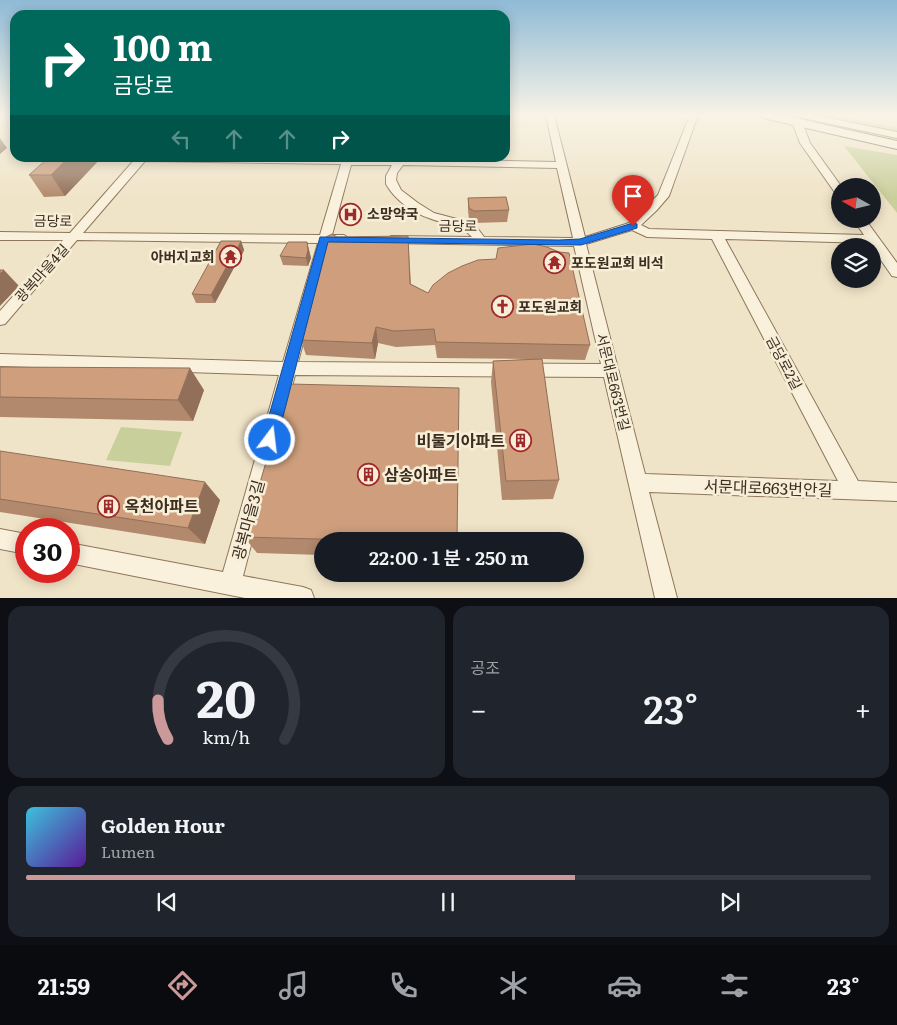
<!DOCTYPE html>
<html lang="ko">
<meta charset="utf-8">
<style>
:root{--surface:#171b24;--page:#20242c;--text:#f1f3f6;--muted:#9ea1a6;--line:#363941;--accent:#cc999b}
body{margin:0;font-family:Literata,"Noto Sans KR",serif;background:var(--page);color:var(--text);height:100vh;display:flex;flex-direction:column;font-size:19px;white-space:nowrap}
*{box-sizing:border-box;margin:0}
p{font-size:16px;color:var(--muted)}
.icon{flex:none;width:28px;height:28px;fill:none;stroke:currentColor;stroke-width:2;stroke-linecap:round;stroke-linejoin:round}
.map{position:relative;height:598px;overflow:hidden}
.details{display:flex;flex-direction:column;gap:8px;padding:8px;background:#0d0f14;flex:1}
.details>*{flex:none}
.guide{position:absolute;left:10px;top:10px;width:500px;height:152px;border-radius:15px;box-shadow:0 2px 12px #0003;background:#00695c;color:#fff;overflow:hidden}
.needle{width:32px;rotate:278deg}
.controls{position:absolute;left:831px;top:178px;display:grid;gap:10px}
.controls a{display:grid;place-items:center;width:50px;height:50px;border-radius:50%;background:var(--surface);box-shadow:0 2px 12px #0003;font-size:25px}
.speed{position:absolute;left:15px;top:518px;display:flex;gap:10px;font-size:25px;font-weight:700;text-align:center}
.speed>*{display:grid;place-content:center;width:65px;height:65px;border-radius:50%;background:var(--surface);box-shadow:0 2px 12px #0003;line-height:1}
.speed .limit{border:8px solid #d22;background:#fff;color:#111}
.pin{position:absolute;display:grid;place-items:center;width:42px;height:42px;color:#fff;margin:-51px -21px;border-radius:50% 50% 50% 0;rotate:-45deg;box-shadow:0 0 5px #0007}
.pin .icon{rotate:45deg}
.me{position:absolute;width:55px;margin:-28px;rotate:15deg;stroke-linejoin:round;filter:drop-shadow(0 0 4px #0008)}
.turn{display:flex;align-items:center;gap:18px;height:105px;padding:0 20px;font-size:22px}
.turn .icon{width:65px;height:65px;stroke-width:2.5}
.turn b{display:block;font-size:35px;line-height:42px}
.lanes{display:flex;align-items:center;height:48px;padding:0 20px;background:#0003;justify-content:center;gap:25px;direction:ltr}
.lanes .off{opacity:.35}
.big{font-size:38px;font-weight:600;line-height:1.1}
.details .widget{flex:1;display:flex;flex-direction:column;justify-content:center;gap:8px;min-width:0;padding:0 18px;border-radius:15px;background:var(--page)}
.details .dial{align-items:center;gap:0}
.dial svg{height:130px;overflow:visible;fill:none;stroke:var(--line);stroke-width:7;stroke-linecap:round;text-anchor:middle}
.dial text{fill:var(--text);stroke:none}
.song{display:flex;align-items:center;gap:15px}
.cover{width:60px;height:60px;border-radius:8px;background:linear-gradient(135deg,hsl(190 70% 55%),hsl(270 70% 35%))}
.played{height:5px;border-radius:2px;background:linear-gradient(90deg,var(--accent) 65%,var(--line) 65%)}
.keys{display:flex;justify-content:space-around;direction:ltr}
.heat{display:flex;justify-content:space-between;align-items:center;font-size:28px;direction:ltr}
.details .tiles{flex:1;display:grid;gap:8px;grid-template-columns:1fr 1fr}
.widget:last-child{grid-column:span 2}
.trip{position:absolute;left:314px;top:532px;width:270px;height:50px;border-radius:25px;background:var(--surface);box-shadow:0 2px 12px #0003;font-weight:600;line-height:50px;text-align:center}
.dock{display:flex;height:80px;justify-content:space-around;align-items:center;background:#090b0e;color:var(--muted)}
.dock .icon{width:35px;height:35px}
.dock .selected{color:var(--accent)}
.dock b{font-size:22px;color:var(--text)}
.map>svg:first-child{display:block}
.green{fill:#c9cf9b}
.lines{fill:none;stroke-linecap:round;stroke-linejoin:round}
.street-casing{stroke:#8d765c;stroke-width:2}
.secondary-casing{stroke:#6f573f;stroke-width:2}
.street{fill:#faf1dc;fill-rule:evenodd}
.secondary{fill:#faf1dc;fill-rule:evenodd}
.wall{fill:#b2896c}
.shaded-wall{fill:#916f58}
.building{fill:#cf9f7d;stroke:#916f58}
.route{fill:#1a73e8;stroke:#114b97}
.labels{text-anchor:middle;stroke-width:5;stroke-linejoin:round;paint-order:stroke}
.poi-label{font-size:14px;font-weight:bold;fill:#3d2e20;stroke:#f7eed8;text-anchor:start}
.street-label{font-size:14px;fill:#3d2e20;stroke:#f7eed8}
.near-poi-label{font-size:16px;font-weight:bold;fill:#3d2e20;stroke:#f7eed8;text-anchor:start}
.near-street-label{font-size:16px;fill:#3d2e20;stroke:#f7eed8}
</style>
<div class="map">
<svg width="897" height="598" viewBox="0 0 897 598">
<rect width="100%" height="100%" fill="#f0e4c8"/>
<path class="green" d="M779,115H831L897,128V142Z
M844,146L897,155V213Z
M121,427L182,432L170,466L106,460Z"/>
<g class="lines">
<defs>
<path id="street" d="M546,115H554L585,237L629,223L658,195L690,115H698L669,196L657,210L641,225L649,229L864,235L853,219H865L897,263V277L892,276L869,243L725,239L858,481L897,483V501L649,492L677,598H655L604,377L295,375L243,576L303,587L311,590L314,598H245L69,563V543L223,572L279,375L0,366V354L283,362L318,243L77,240L5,324L0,325V311L63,240H0V232L70,233L136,158L397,159L410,158L409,159L556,162ZM145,161L341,164L320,235L83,233ZM351,165H392L386,176V184C394,199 413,213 429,218C443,224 461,224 472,237L391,236L385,240L387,243L574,246L601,364L298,362L330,243H344L350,239L344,235H332ZM403,165L557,168L573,238L484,237L478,229L468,222L434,213L418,203L401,190L396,180L397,173ZM632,230L647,237L712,239L838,481L645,474L586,244Z
M799,115H814L897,132V138L803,118Z
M797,119L802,122L810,143L841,186L840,195L836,194L800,143L792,122Z
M0,529L26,534V554L0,549Z"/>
<path id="secondary" d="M761,115H782L897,141V149L763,118Z"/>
</defs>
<use href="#street" class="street-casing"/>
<use href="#secondary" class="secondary-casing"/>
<use href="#street" class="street"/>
<use href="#secondary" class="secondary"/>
</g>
<path class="wall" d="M48,158H101L65,196L44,197L29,175Z
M468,198L509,210L507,222L473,223L469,220L468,210Z
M408,236L411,284L428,293L590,345L585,360L542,359L559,480L553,499L502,500L491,382L493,361L528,359L437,358L435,345L396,347L378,343L375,359L306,355L301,340L337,237Z
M241,241L244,250L238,264H236L215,303H196L192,294Z
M307,242L311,258L308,266L283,265L280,256Z
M0,367L204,390L193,421L0,417Z
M0,451L220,500L205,544L0,512Z
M244,537L457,541H322V555L257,553Z"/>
<path class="shaded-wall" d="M0,138L7,148L0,154Z
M68,158H101L65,196L51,175Z
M241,241L244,250L238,264L234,256Z
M307,242L311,258L308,266L306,258Z
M233,255L236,264L215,303L211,295Z
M4,270L19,286L0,306V274Z
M376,327L378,343L375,359L372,343Z
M190,368L204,390L193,421L178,400Z
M205,482L220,500L205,544L188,528Z"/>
<path class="building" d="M48,158H68L51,175H29Z
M506,197L509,210L474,211L469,208L468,198Z
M332,234L337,237L408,236L410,284L428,293L433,285L448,273L462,266L478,260L496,259L498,248L533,244L547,247L559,252L569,253L590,345L436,342L434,329L394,331L376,327L372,343L301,340L326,237Z
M221,241H241L234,256L233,255L211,295L192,294Z
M288,242H307L308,250L306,258L280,256Z
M0,270H4L0,274Z
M542,359L559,480L506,481L493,361Z
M0,367L190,368L178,400L0,397Z
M289,384L459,388L457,541H392L244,537Z
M0,451L205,482L188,528L0,499Z"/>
<linearGradient id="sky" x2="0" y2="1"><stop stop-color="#8fbad6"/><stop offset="0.58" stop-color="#f8f3e6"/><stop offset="1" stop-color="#f8f3e6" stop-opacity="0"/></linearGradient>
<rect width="897" height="198" fill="url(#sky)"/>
<path class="route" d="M633,223L637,224V228L581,245L328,242L277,440L275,445L270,447L264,445L262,440L320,237L559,240L580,239Z"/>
<defs>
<symbol id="hospital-ring" viewBox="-11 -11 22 22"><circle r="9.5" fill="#f7eed8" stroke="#9e2a2b" stroke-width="1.5"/><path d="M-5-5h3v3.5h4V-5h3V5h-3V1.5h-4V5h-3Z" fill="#9e2a2b"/></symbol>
<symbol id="temple-ring" viewBox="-11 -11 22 22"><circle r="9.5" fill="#f7eed8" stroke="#9e2a2b" stroke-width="1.5"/><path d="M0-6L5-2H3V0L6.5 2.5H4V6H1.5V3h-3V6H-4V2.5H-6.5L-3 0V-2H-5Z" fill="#9e2a2b"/></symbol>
<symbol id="church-ring" viewBox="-11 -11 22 22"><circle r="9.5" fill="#f7eed8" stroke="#9e2a2b" stroke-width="1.5"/><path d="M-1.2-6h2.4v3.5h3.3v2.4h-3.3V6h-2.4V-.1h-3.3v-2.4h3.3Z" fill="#9e2a2b"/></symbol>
<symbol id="building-ring" viewBox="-11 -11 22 22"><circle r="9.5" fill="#f7eed8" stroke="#9e2a2b" stroke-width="1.5"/><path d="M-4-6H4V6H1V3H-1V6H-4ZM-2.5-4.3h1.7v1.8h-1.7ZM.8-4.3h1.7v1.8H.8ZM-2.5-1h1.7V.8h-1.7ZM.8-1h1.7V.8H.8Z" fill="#9e2a2b"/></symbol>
</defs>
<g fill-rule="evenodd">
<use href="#hospital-ring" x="338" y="202" width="25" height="25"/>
<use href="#temple-ring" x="218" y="244" width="25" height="25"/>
<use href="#temple-ring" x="542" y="250" width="25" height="25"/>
<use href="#church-ring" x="490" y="294" width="25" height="25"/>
<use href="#building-ring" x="508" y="428" width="25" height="25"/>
<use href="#building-ring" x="356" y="462" width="25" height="25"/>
<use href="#building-ring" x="96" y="494" width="25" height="25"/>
</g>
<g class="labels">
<g class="poi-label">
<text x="367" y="219">소망약국</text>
<text x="215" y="262" text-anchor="end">아버지교회</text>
<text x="571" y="268">포도원교회 비석</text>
<text x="518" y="312">포도원교회</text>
</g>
<g class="street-label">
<text transform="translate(53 221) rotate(1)" y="5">금당로</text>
<text transform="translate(458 226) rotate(1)" y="5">금당로</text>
<text transform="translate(42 273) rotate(-48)" y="5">광복마을4길</text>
<text transform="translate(784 363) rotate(62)" y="5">금당로2길</text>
<text transform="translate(613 382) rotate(76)" y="5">서문대로663번길</text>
</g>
<g class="near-poi-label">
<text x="505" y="447" text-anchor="end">비둘기아파트</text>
<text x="384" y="481">삼송아파트</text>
<text x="125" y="512">옥천아파트</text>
</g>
<g class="near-street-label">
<text transform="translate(768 488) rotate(2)" y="6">서문대로663번안길</text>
<text transform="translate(248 520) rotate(-75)" y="6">광복마을3길</text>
</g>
</g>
</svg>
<div class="controls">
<a><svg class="needle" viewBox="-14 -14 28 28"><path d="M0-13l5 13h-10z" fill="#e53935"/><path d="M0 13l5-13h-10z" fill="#9ea1a6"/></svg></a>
<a><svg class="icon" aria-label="layers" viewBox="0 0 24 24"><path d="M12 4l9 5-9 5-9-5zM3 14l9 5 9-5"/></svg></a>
</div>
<div class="speed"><div class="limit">30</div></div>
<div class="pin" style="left:633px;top:226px;background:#d93025"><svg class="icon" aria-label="arrive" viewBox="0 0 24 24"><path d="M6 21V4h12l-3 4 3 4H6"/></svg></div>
<svg class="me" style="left:270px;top:440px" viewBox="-20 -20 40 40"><circle r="17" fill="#1a73e8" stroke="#fff" stroke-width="3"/><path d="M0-11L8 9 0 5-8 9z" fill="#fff"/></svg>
<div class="trip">22:00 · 1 분 · 250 m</div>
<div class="guide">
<div class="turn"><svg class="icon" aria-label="right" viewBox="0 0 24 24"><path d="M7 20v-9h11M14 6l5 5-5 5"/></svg><div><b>100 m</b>금당로</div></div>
<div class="lanes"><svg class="icon off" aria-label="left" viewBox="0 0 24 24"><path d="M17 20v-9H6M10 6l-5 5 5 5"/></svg><svg class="icon off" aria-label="ahead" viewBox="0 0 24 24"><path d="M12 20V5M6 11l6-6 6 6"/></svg><svg class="icon off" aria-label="ahead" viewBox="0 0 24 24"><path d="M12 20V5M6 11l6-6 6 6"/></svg><svg class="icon" aria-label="right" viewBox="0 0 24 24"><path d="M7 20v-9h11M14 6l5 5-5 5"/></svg></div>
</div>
</div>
<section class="details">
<div class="tiles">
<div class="widget dial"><svg viewBox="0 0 100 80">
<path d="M14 69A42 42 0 1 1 86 69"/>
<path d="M14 69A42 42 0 0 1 8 45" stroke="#cc999b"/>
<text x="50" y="56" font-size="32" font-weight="700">20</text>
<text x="50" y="72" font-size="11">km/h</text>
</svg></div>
<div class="widget"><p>공조</p>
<div class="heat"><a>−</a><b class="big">23°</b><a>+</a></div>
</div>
<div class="widget">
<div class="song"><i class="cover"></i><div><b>Golden Hour</b><p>Lumen</p></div></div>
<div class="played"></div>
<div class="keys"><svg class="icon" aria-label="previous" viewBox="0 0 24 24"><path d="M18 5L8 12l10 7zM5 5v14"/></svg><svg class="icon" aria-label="pause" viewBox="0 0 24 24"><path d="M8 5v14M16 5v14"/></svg><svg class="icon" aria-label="next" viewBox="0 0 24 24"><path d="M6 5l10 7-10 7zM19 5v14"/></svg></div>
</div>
</div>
</section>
<nav class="dock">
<b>21:59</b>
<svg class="icon selected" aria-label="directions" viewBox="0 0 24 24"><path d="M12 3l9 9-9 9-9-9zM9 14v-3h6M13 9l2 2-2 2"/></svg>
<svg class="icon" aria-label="music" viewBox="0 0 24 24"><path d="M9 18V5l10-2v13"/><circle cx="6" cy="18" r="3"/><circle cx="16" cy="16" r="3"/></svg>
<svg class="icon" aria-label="phone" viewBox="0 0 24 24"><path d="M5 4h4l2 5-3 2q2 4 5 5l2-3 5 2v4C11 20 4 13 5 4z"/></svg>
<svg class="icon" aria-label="climate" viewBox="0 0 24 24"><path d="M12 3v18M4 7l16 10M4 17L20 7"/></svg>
<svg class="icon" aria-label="car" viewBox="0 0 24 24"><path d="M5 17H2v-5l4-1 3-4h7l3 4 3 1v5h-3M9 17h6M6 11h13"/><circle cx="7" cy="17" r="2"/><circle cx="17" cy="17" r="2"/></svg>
<svg class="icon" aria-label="filters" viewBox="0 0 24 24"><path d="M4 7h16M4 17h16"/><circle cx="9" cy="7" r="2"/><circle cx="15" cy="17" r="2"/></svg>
<b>23°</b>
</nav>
